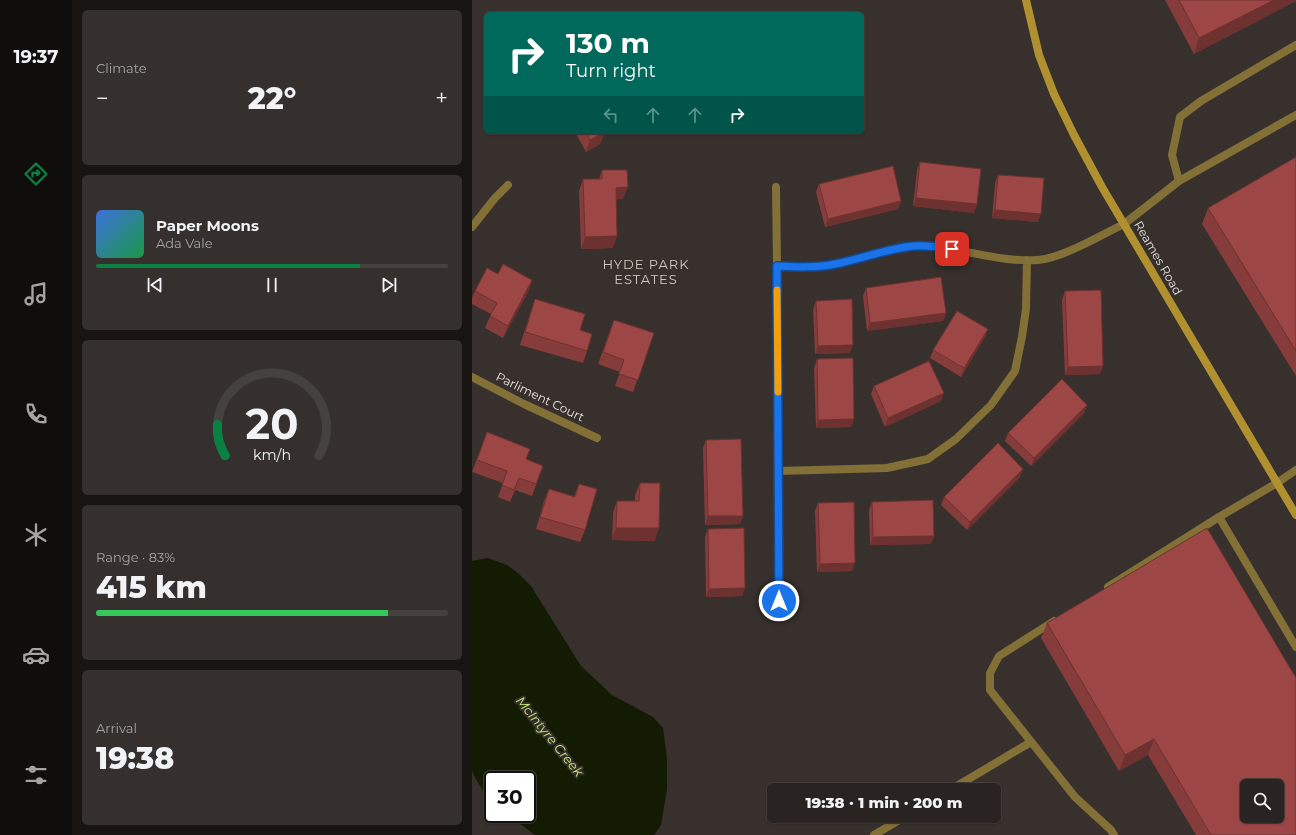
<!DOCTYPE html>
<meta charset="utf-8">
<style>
:root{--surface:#292421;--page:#35302e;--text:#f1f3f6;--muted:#a5a4a5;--line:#45413f;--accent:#0b8043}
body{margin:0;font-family:Montserrat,sans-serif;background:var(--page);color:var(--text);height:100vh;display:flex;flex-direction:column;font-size:15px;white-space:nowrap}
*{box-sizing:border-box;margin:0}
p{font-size:13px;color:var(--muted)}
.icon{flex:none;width:22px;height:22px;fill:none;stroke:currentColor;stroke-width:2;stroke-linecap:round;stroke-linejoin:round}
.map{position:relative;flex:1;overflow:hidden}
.sheet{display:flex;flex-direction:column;gap:10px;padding:10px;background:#171412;width:400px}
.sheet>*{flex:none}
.banner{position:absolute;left:12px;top:12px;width:380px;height:122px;border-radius:6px;box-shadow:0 1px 3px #0004,0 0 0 1px var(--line);background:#00695c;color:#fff;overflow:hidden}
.fabs{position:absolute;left:768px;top:779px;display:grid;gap:8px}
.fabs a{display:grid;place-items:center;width:44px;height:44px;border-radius:6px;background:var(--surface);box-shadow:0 1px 3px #0004,0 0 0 1px var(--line);font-size:20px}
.speed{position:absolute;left:12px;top:771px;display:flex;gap:8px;font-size:20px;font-weight:700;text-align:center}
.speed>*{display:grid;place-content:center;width:52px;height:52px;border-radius:50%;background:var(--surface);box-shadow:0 1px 3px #0004,0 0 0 1px var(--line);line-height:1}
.speed .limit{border:2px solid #111;border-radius:6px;background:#fff;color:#111}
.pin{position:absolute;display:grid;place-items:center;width:34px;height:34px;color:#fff;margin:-17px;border-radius:8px;box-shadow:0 2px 6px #0006}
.me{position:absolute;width:44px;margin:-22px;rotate:0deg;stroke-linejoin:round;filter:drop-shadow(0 0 3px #0008)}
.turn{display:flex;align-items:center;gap:14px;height:84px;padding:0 16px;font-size:18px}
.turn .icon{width:52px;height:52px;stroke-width:2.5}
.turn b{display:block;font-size:28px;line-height:34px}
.lanes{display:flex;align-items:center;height:38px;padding:0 16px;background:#0003;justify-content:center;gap:20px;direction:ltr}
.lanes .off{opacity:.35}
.big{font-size:30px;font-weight:800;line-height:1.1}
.sheet .widget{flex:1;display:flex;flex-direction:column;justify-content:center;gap:6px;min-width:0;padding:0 14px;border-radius:6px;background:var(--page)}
.sheet .dial{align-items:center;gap:0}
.dial svg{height:104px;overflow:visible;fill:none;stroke:var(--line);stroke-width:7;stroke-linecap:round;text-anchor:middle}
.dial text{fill:var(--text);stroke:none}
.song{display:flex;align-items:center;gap:12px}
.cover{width:48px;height:48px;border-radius:6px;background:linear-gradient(135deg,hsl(220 70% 55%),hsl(140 70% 35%))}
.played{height:4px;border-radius:2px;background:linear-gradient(90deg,var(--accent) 75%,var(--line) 75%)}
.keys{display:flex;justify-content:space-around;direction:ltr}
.heat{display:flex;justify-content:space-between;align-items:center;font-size:22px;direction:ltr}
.charge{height:6px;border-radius:3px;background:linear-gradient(90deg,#34c759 83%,var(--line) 0)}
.trip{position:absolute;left:295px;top:783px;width:234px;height:40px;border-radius:6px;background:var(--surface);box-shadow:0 1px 3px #0004,0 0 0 1px var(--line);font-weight:800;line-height:40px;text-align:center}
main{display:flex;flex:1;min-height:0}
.dock{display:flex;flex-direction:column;width:72px;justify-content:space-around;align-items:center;background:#100e0d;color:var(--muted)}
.dock .icon{width:28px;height:28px}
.dock .selected{color:var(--accent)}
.dock b{font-size:18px;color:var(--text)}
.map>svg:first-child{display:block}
.water{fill:#131b02}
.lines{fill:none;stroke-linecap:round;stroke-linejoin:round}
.service{stroke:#837037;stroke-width:8}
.minor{stroke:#837037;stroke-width:8}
.secondary{stroke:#b1912f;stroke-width:8}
.wall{fill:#863c3b}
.shaded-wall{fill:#6d3130}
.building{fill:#9c4645;stroke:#6d3130;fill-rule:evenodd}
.route-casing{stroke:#114b97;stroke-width:10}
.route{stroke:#1a73e8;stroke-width:7}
.slow{stroke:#f59e0b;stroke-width:7}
.labels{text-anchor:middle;stroke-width:4;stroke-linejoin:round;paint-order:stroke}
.street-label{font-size:12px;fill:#e7e3e0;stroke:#37302c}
.neighbourhood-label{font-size:13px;letter-spacing:1px;fill:#d1c8c3;stroke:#37302c}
.water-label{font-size:13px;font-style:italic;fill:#c4e979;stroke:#37302c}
</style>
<main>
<nav class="dock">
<b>19:37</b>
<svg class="icon selected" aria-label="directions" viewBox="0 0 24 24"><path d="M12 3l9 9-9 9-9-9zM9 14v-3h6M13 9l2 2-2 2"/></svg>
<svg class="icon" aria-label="music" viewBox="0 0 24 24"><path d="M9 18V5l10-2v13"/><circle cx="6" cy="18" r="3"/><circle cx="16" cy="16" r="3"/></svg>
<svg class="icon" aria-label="phone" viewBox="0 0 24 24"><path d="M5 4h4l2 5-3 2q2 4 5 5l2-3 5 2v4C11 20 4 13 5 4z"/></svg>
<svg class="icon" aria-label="climate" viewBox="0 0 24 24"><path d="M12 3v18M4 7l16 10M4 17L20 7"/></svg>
<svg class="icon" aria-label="car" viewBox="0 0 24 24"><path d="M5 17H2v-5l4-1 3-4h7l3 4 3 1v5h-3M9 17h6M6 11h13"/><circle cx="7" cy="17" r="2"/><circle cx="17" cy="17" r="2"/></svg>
<svg class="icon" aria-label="filters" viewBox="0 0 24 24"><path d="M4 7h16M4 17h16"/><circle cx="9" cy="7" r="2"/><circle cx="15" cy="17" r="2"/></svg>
</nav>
<section class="sheet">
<div class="widget"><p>Climate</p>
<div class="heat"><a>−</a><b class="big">22°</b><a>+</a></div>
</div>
<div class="widget">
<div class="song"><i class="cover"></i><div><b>Paper Moons</b><p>Ada Vale</p></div></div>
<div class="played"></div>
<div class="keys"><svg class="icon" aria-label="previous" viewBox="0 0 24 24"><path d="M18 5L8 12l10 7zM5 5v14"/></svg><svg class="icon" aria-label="pause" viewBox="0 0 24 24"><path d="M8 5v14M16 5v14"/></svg><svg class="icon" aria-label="next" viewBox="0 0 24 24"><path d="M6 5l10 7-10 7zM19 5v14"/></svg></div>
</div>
<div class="widget dial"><svg viewBox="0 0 100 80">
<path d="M14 69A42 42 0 1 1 86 69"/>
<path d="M14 69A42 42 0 0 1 8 45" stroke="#0b8043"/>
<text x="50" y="56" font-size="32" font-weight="700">20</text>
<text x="50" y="72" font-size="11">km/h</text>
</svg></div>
<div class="widget"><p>Range · 83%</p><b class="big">415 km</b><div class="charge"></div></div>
<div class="widget"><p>Arrival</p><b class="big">19:38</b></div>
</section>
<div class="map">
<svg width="824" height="835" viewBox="0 0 824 835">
<rect width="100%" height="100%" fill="#37302c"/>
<path class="water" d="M16,558L35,565L47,574L59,586L109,666L140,695L181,717L191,728L195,758V789L189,825L182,835H63L35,814H55V780H21V804L18,802L2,776L0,770V561Z"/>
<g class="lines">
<path class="service" d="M707,181L700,155L708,117L729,101L824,45
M652,224L707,181L824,115
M824,470L805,483L747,517L824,647
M636,587L747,517
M582,621L527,656L518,673V690L603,797L639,830L642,835
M478,790L559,742
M402,835L434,816"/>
<path class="minor" d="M304,187L305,267
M0,227L23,198L36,185
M0,377L52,404L125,438
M306,471L415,468L456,459L484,439L519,405L543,371L550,337L554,309L555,260
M307,601L305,267C324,267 344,268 363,264C389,259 415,247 443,246C484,245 524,263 566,260C591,258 629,235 652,224"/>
<path class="secondary" d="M554,0L567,55L582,94L602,135L630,187L824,515"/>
</g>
<path class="wall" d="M693,0H824V1L722,54Z
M103,132H133L128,144L114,152Z
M824,157V376L730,224L736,208Z
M448,162L505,204L502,213L441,206L445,170Z
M130,170L151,199H144L141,248L109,249L107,191L111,179H127Z
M526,175L566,222L520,218L523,183Z
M347,184L429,201L426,209L353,227L344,192Z
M26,274L60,280L56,292L31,338L13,328L19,314L0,304V298L3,291Z
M394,288L474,313L471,321L395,331L391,296Z
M593,291L631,366L628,374L593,375L590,300Z
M63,299L108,330L115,351L111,363L48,345Z
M344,301L378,353L343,354L341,309Z
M142,320L182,333L161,392L143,386L148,372L126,364Z
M516,329L513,337L489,377L458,358L461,350Z
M345,359L382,419L379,427L344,428L342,368Z
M402,386L469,401L413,427L399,394Z
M615,405L612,413L559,466L533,441L536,433Z
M15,432L54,459L71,466L60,496L43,490L38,502L26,497L31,483L0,472Z
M234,440L271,516L268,524L233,525L231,448Z
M548,477L495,530L469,505L472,497Z
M168,483L183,541L140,540L141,513L145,501H163V495Z
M107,484L113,530L108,542L64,529L72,501L77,489L102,496Z
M400,502L462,536L459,544L398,545L397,510Z
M346,503L380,571L345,572L343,511Z
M236,529L270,596L234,597L233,537Z
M575,623L824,835H724L676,755L647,771L569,638Z"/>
<path class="shaded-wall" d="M802,0H824V1L722,54L727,38Z
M133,132L128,144L114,152L118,140Z
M156,187L151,199L139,200L144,188Z
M444,198L505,204L502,213L441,206Z
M429,201L426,209L353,227L356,219Z
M523,210L569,214L566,222L520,218Z
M145,236L141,248L109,249L113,237Z
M60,280L56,292L31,338L36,326Z
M474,313L471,321L395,331L398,323Z
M516,329L513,337L489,377L492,368Z
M381,345L378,353L343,354L346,346Z
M631,366L628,374L593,375L596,367Z
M472,393L469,401L413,427L416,418Z
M615,405L612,413L559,466L562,458Z
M382,419L379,427L344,428L346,420Z
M551,469L548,477L495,530L498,522Z
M236,516H271L268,524L233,525Z
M144,528H187L183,541L140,540Z
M462,536L459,544L398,545L401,537Z
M383,563L380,571L345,572L348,564Z
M273,588L270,596L234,597L237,589Z
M682,739L676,755L647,771L653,755Z"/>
<path class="building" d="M707,0H802L727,38Z
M114,132H133L118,140Z
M824,157V351L736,208Z
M448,162L509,169L505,204L444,198Z
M421,166L429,201L356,219L347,184Z
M130,170H155L156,187L144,188L145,236L113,237L111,179H130Z
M526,175L572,178L569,214L523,210Z
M31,264L60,280L36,326L18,316L25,303L3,291L15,268L26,274Z
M469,277L474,313L398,323L394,288Z
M629,290L631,366L596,367L593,291Z
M63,299L113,314L108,330L120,334L115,351L53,332Z
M380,299L381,345L346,346L344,301Z
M485,311L516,329L492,368L461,350Z
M142,320L182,333L166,380L147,374L152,360L131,352Z
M381,358L382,419L346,420L345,359Z
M457,361L472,393L416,418L402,386Z
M590,379L615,405L562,458L536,433Z
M15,432L58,449L54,459L71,466L64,484L47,478L42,490L30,485L35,471L5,460Z
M269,439L271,516H236L234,440Z
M526,443L551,469L498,522L472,497Z
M168,483H188L187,528H144L145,501H167Z
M107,484L125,489L113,530L68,517L77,489L103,497Z
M461,500L462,536L401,537L400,502Z
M382,502L383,563L348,564L346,503Z
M272,528L273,588L237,589L236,529Z
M735,528L824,678V835H739L682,739L653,755L575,623ZM775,786H805V816H775Z"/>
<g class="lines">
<defs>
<path id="route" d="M307,601L305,266C325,267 344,268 363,264C389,259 414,249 441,246C454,245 468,247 480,249"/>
</defs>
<use href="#route" class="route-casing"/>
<use href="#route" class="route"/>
<path class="slow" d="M305,290L306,392"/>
</g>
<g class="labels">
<g class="street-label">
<text transform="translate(686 258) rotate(60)" y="4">Reames Road</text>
<text transform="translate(68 397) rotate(26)" y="4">Parliment Court</text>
</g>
<g class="neighbourhood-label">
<text x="174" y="269">HYDE PARK<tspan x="174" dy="15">ESTATES</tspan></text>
</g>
<g class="water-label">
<text transform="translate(78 736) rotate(51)" y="5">McIntyre Creek</text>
</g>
</g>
</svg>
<div class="fabs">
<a><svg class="icon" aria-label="search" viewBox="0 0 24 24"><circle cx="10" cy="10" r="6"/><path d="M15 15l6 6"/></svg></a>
</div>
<div class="speed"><div class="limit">30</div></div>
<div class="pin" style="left:480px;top:249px;background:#d93025"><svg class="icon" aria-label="arrive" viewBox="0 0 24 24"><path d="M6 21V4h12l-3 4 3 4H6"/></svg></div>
<svg class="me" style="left:307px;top:601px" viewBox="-20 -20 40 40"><circle r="17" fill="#1a73e8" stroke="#fff" stroke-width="3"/><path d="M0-11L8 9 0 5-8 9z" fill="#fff"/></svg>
<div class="trip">19:38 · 1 min · 200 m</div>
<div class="banner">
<div class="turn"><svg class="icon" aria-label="right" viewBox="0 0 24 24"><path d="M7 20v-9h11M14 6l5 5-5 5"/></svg><div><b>130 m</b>Turn right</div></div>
<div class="lanes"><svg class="icon off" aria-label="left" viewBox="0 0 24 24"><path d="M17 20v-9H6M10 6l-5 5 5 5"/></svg><svg class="icon off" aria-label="ahead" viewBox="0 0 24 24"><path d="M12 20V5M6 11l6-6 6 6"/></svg><svg class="icon off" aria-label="ahead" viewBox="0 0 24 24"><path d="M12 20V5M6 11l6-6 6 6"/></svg><svg class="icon" aria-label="right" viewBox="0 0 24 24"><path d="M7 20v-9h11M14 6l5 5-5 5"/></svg></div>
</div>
</div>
</main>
